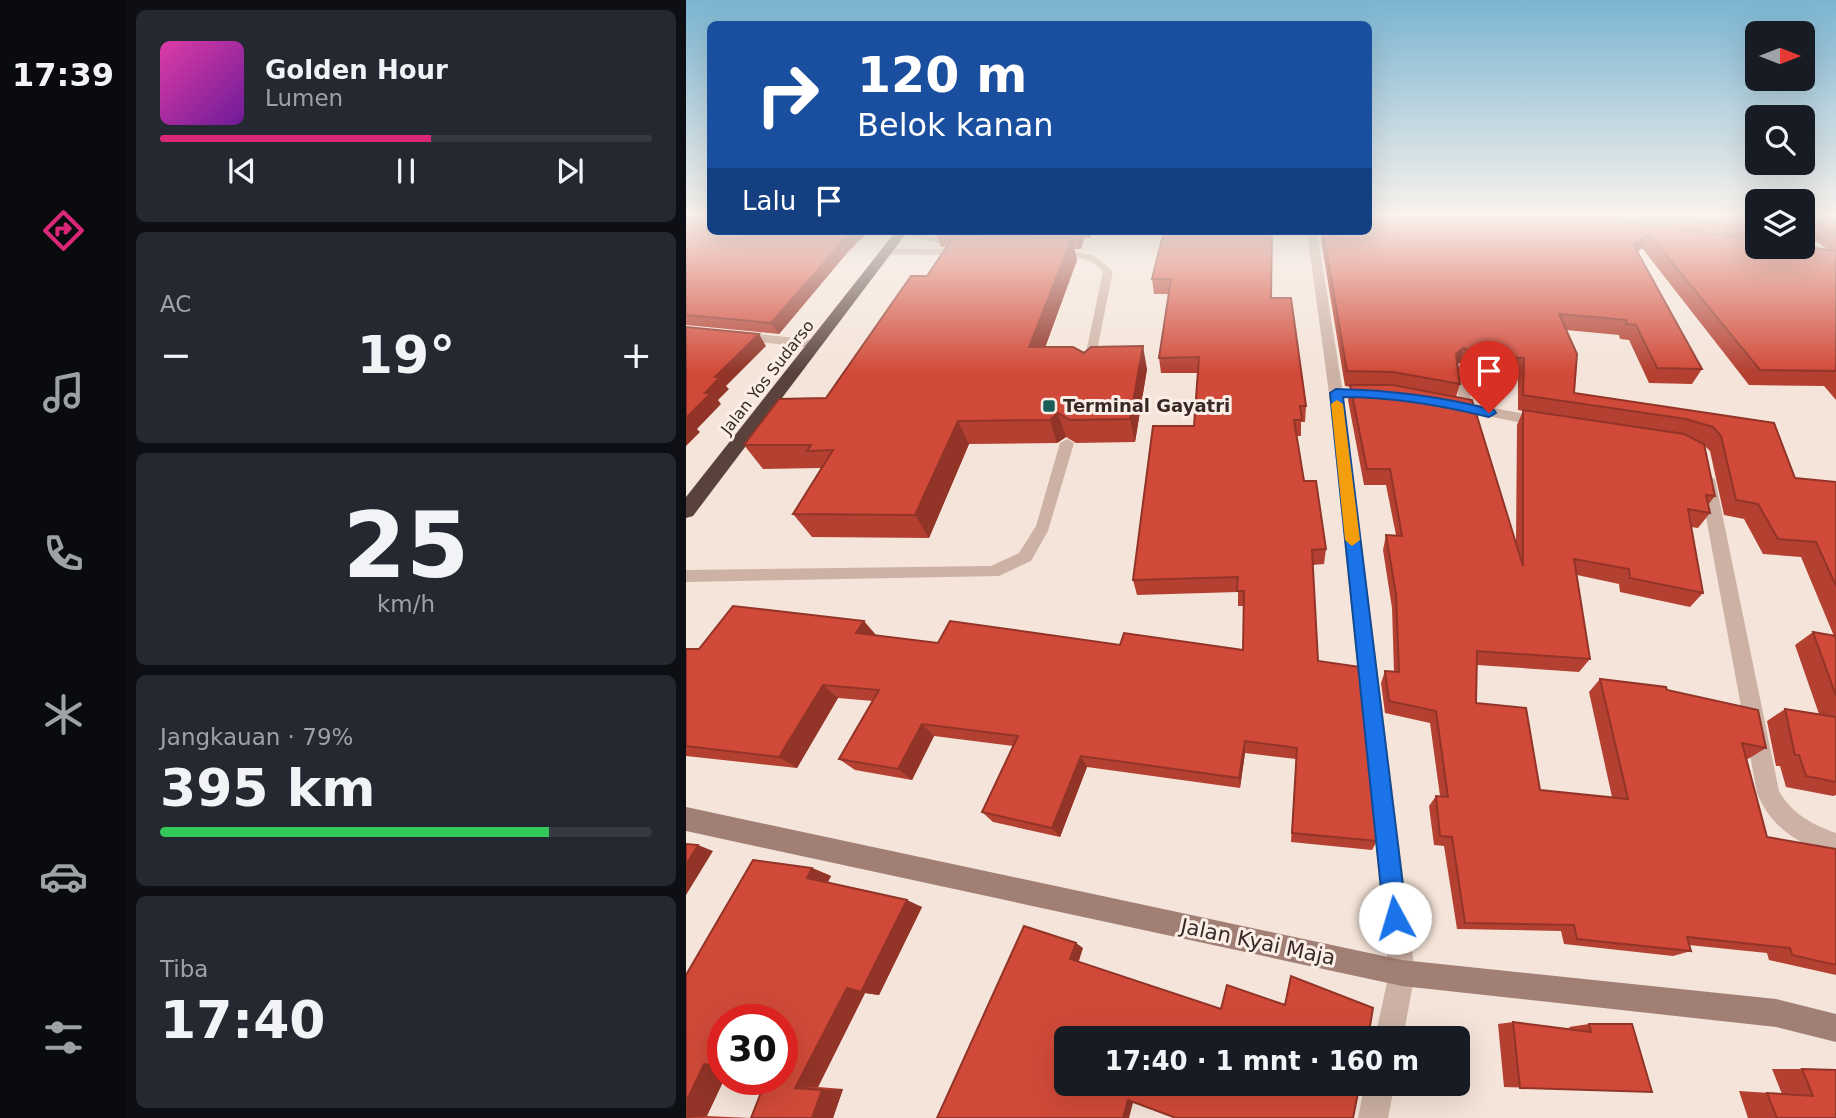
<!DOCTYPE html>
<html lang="id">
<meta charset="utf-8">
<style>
:root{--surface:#171b24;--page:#242831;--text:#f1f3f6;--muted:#9ea1a6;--line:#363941;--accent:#db2777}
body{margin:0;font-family:"DejaVu Sans",sans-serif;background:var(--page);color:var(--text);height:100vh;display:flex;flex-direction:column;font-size:26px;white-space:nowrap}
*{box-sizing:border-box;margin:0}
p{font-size:23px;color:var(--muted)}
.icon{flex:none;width:38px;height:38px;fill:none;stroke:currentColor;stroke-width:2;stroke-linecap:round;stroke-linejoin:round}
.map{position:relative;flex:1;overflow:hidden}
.panel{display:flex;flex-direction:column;gap:10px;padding:10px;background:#0d0f14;width:560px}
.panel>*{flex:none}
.hud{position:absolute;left:21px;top:21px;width:665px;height:214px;border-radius:10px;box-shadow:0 7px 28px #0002;background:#1a4fa0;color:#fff;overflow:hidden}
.needle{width:46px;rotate:90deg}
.fabs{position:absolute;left:1059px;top:21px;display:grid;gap:14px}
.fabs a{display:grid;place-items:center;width:70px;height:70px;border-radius:10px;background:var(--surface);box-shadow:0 7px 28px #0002;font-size:35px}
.speed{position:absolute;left:21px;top:1004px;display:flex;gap:14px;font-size:35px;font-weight:700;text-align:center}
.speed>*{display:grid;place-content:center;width:91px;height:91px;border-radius:50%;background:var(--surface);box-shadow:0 7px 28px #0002;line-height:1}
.speed .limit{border:10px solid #d22;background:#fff;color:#111}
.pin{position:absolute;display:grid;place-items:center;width:60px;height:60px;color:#fff;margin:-72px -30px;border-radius:50% 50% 50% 0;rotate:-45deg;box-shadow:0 0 7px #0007}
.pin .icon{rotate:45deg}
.me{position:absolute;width:77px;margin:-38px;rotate:354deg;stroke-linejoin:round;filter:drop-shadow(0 0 5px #0008)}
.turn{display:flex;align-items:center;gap:24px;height:147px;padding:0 35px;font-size:32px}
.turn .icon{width:91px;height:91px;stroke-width:2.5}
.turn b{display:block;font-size:49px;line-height:60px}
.then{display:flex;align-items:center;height:66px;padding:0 35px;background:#0003;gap:14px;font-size:26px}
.big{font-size:52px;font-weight:700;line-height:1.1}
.panel .tile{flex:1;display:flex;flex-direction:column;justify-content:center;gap:10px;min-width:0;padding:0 24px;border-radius:10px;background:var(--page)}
.panel .dial{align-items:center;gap:0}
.dial b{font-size:91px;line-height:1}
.song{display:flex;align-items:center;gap:21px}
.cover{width:84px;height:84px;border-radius:10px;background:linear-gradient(135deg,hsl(320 70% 55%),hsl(280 70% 35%))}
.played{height:7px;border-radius:4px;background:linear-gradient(90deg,var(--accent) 55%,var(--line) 55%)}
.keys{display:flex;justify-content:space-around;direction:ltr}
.heat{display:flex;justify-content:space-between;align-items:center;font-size:38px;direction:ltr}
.charge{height:10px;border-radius:5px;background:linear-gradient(90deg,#34c759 79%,var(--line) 0)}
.trip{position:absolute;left:368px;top:1026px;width:416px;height:70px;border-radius:10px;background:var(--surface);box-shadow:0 7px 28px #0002;font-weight:700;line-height:70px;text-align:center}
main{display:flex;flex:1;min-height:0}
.menu{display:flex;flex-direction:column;width:126px;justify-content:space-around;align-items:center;background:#090b0e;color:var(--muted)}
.menu .icon{width:49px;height:49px}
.menu .selected{color:var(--accent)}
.menu b{font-size:32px;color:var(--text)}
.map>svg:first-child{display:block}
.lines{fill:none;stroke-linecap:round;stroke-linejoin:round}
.lane{fill:#cdb1a4;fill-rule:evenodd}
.street{fill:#cdb1a4;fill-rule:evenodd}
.secondary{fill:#a17f75;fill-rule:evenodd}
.highway{fill:#59423c;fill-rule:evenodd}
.wall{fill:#b44031;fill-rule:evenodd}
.shaded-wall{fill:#923428}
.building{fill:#d14a39;stroke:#923428;stroke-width:2}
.route{fill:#1a73e8;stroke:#114b97;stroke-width:2}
.slow{fill:#f59e0b}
.poi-dot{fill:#185d58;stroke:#fbeee6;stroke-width:2.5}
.labels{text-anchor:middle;stroke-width:6;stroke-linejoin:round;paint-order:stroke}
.far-street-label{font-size:16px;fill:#382926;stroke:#fbeee6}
.poi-label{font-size:18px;font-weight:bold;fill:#382926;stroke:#fbeee6;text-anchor:start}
.near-street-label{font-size:21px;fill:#382926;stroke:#fbeee6}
</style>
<main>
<nav class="menu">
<b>17:39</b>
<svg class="icon selected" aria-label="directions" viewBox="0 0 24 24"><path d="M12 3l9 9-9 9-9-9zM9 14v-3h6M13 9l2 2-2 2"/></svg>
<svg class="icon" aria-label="music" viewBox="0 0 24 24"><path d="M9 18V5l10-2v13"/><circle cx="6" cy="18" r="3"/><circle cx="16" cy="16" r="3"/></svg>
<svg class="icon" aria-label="phone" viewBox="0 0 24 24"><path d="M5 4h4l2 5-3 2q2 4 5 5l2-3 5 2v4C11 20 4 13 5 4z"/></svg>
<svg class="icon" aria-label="climate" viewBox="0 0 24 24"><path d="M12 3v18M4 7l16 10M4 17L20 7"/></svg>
<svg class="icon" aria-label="car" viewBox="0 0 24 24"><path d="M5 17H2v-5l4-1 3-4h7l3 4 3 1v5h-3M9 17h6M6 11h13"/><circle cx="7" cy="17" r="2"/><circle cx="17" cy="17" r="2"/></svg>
<svg class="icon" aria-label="filters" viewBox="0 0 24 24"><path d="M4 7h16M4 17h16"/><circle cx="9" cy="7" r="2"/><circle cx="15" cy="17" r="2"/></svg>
</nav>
<section class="panel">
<div class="tile">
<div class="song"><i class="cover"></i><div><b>Golden Hour</b><p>Lumen</p></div></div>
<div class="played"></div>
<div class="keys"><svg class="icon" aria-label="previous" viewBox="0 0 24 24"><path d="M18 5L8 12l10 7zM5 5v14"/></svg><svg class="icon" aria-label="pause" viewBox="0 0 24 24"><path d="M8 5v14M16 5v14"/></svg><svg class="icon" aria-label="next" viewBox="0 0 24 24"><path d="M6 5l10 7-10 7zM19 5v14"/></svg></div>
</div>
<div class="tile"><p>AC</p>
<div class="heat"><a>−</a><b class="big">19°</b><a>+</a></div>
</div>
<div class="tile dial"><b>25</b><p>km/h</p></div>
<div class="tile"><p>Jangkauan · 79%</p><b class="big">395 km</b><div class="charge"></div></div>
<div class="tile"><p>Tiba</p><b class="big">17:40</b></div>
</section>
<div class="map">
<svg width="1150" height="1118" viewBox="0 0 1150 1118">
<rect width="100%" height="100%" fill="#f4e4d9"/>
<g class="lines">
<path class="lane" d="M211,231H224L264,241L259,244L212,234Z
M200,249H279L284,252L279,255L197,254L195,252Z
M368,249L407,255L427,271L407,370H399L397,367L417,271C401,255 385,257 365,254L363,252Z
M774,365L780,369L786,408L780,412L774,408L768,369Z
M381,439L388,443L362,531L345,561L313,576L0,582V570L305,566L333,553L350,526L374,443Z"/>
<path class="street" d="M621,231H631L657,393L729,973L717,1038H689L703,973L643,393Z
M1116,234L1150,260V268L1116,243Z
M52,332L128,340L134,344L128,348L48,339V333Z
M767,401L856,417L863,422L856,427L762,408V402Z
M1021,474L1029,479L1093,791C1105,813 1127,825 1150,833V857C1114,844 1086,830 1071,793L1013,479Z
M679,1083H709L702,1118H672Z"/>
<path class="secondary" d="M0,807L716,960L1090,999L1150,1014V1042L1090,1027L716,986L0,831Z"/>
<path class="highway" d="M210,231H222L7,516L0,518V497Z"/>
</g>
<path class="wall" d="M0,216L161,253L93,334L0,325Z
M682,216H1071V247H1116V216H1150V400L1138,386L1063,385L956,248L951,252L1016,369L1006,384L963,383L943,340L934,339L933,335L880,330L888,393L1088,423L1109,478L1150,482V795L1147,796L1100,787L1094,766H1090L1081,721L1099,709L1133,714L1109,645L1127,632L1148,636L1115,557L1077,554L1058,519L1038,515L1024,451L1019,446L1029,496L1022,505L1024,513L1012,528L1005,527L1017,593L1004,607L934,592L933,584L891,575L904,659L893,672L791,665L790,703L854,790L926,797L903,692L914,679L981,690L1080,748L1062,759H1061L1081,837L1150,849V975L1083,960L1081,953L1003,945L1005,951L987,956L878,944L875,931L771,929L758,846L748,845L743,806L750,796H754L744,723L699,713L695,683L699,671L708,672L706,608L697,550L700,535H710L700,485H678L662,400L664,387L659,386L635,240L636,231H682ZM1129,241L1143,250L1125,247ZM773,363L781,367L783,372L832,373V410L837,411L831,425L830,543L770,397L774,384L771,364Z
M249,231H407L404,238H398L395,249H388L391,260L359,347L398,353L461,369L449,442L390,443L380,437L371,443L283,444L243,538L126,537L107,514L135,469L134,468L77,469L58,445L140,398L241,276L261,247H255Z
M478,231L585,298L620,406L619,422H615V436H610L618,481L640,549L638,564L626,565L632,661L691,841L686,850L605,842L610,759L559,753L554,788L401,767L374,837L307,822L296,812L327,746L248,736L226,780L169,770L153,759L187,701L152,698L111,768L0,756V649L190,635L252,643L434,645L557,650L558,606H552V592L451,595L447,580L508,426L512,373H475L473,358L483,294H468L466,279Z
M126,868L145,876L141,883L236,907L193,995L179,993L132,1087L157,1089L147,1118H0V975ZM37,1020H96V1080L65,1118L21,1116Z
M827,1022L884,1029L883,1027L903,1024L966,1092L818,1087L812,1024Z
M1086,1069H1116L1150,1118H1062L1053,1091L1096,1094Z"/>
<path class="shaded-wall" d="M167,231H183L161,253L93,334L85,323L156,242Z
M392,231H397L398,238L395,249L391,233Z
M402,231H407L404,238Z
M963,234L956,248L941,258L947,244Z
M386,238L391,260L351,370L343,347Z
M73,334L80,346L40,386L43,389L32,400L35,404L11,429L14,432L0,446V418L29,377Z
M457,346L461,369L449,442L444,419Z
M777,348L773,363L765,369L770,354Z
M372,413L380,437L371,443L364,420Z
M272,421L283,444L243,538L229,515Z
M178,621L190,635L170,633Z
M137,685L152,698L111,768L93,757Z
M236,724L248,736L226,780L212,769Z
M559,741V753L554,788L553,778Z
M395,756L401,767L374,837L366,828Z
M12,845L27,851L0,895V865Z
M126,868L145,876L140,886L121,878Z
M221,900L236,907L193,995L179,993L132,1087L109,1088L161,988Z
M390,943L397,948L392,964L384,959Z
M36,1043H37L38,1080L21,1116L0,1118V1102L18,1064Z
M157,1089L147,1118H126L136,1090Z
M448,1099L443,1118H437L442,1100Z"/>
<path class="building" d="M0,216H24V231H167L156,242L85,323L0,315Z
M682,216H897L1071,240V247L1116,246L1150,251V371L1074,370L963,234L947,244L1016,369L971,368L950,325L941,324L940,320L873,314L891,354L888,393L1088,423L1109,478L1150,482V586L1130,542L1092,539L1072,504L1050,500L1035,436L1027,427L1000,419L837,395L838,358L788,357L786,352L777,348L770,354L774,384L707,372L661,371L637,231H682Z
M977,216H1071V229Z
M1116,216H1150V234L1125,218L1122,229L1132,237L1116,235Z
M288,231H392L391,233Z
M478,231H586L585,298H605L620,406H614L616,420H608L618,481H630L640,549L626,550L632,661L673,667L691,841L606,833L611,748L559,741L553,778L395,756L366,828L296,812L332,736L236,724L212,769L153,759L193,690L137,685L93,757L0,746V649H13L47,606L178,621L170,633L252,643L264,621L434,645L438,633L557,650L558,591H551L552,577L447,580L467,426H508L513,357L473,358L485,279H466Z
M268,236L386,238L343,347H387L398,353L405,347L457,346L444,419L384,420L372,413L364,420L272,421L229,515L107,514L147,450L121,451L125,445H58L93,399L140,398L225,276H241Z
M0,327L73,334L29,377H34L19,393H25L0,418Z
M664,385H707L786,400L837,566V410L998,434L1018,444L1029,496L1020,495L1024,513L1002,509L1017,593L944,578L943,569L888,559L904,659L791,651L790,703L840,708L854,790L942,799L914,679L980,687L981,690L1072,710L1080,748L1056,743L1081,837L1150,849V965L1106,955L1104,948L1001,937L1005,951L891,939L888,925L779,923L766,837L754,836L750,796L762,797L750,711L703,701L699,671L713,672L710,594L700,535L716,536L704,469H681Z
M1127,632L1150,636V696Z
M1099,709L1150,717V782L1120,776L1113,755H1109Z
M0,844L12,845L0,865Z
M67,860L126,868L121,878L221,900L175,992L161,988L109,1088L136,1090L126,1118H65L80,1080H96V1020H37V1044L36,1043L25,1065L18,1064L0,1102V975Z
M338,926L390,943L384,959L535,1009L541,985L599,1005L605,976L687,1008L682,1038H380V1083H674L667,1118H490L442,1100L437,1118H251Z
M827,1022L905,1032L903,1024H946L966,1092L834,1088Z
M1116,1069L1150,1070V1118H1091L1081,1093L1127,1096Z"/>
<linearGradient id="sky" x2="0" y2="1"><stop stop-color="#7ab4d1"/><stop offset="0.58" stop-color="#faf3ee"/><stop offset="1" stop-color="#faf3ee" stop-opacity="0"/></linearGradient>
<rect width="1150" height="372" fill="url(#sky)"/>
<path class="route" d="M650,389C706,390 754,396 808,410L810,413L803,417C754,405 708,397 657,397L721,918L718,926L709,929L701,926L698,918L644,393Z"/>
<path class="slow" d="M651,400L657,404L674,540L666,546L659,540L645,404Z"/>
<rect class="poi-dot" x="356" y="399" width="14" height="14" rx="3.5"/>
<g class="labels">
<g class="far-street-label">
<text transform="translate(81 377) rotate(-52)" y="6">Jalan Yos Sudarso</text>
</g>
<g class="poi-label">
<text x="377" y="412">Terminal Gayatri</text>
</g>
<g class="near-street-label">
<text transform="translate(572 942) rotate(12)" y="7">Jalan Kyai Maja</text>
</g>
</g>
</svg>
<div class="fabs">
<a><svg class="needle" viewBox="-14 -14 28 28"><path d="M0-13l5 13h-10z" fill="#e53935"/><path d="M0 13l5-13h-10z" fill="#9ea1a6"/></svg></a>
<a><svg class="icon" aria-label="search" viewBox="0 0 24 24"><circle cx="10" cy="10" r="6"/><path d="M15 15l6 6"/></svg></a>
<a><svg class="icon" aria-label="layers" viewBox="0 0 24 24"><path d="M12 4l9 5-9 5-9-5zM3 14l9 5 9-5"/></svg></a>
</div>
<div class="speed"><div class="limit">30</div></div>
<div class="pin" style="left:803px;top:413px;background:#d93025"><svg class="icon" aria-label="arrive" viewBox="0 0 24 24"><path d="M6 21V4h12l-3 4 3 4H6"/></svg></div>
<svg class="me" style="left:709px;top:918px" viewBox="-20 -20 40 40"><circle r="19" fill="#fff"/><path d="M0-13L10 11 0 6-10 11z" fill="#1a73e8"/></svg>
<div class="trip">17:40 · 1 mnt · 160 m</div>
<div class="hud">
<div class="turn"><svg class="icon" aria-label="right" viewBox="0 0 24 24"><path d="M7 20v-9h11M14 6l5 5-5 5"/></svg><div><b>120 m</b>Belok kanan</div></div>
<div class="then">Lalu<svg class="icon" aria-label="arrive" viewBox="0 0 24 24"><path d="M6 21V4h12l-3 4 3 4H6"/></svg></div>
</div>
</div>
</main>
